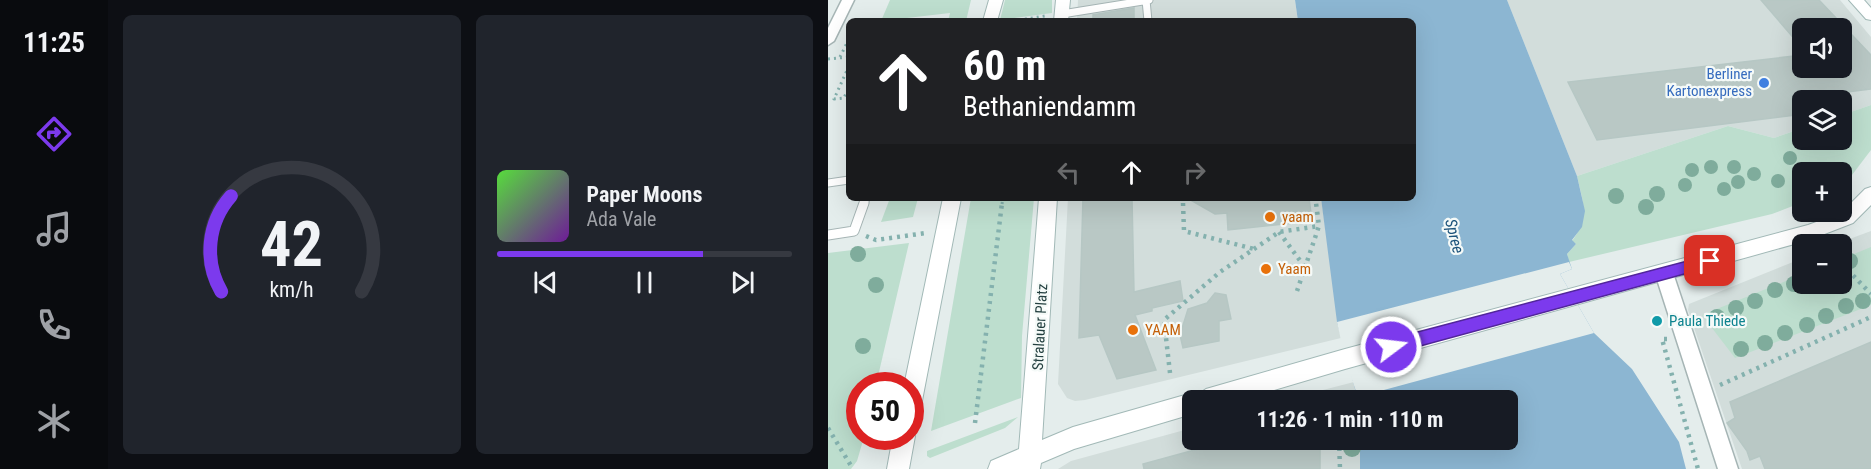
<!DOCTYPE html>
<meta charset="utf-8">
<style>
:root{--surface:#171b24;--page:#20242c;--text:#f1f3f6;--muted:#9ea1a6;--line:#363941;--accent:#7c3aed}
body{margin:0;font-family:"Roboto Condensed",sans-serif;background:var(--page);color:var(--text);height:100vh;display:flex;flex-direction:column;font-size:22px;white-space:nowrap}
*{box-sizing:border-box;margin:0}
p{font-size:20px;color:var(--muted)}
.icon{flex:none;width:33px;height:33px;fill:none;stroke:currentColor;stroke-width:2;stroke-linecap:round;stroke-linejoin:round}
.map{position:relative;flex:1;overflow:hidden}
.panel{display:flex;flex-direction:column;gap:15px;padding:15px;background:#0d0f14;width:720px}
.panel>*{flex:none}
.top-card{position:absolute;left:18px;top:18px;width:570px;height:183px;border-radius:9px;box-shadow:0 6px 24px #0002;background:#202124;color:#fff;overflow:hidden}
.buttons{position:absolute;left:964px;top:18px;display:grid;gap:12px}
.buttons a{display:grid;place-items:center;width:60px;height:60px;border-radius:9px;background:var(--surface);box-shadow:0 6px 24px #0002;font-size:30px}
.speed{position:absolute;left:18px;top:372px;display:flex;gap:12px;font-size:30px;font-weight:700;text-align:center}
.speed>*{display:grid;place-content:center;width:78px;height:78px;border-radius:50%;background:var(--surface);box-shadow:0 6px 24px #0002;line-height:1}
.speed .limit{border:9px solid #d22;background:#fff;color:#111}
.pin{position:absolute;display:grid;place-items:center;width:51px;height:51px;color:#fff;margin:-26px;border-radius:12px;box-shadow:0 3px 9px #0006}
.me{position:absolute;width:66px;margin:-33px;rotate:75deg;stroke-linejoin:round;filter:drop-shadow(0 0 4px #0008)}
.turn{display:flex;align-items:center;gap:21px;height:126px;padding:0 18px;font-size:27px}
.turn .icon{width:78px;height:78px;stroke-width:2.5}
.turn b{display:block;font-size:42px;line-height:51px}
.lanes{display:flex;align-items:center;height:57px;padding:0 18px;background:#0003;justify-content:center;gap:30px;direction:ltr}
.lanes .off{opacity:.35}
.panel .card{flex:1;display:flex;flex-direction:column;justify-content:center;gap:9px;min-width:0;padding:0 21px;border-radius:9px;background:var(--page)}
.panel .dial{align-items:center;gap:0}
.dial svg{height:156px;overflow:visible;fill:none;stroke:var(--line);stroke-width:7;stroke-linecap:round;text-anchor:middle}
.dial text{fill:var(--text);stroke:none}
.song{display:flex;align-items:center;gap:18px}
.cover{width:72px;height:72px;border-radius:9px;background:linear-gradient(135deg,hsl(110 70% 55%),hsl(280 70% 35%))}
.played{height:6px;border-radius:3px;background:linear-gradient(90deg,var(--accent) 70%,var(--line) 70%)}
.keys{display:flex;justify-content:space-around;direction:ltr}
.panel .tiles{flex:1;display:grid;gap:15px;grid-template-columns:repeat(2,1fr)}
.trip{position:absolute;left:354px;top:390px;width:336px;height:60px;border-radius:9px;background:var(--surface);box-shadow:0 6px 24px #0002;font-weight:700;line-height:60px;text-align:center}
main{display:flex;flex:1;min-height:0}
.tab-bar{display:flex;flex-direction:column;width:108px;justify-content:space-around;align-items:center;background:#090b0e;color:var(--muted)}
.tab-bar .icon{width:42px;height:42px}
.tab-bar .on{color:var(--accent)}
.tab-bar b{font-size:27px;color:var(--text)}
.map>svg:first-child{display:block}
.built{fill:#d2dddb;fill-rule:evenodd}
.green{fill:#bddece}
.water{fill:#8cb6d2}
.pier{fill:#e4edec}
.building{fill:#b9c8c5;stroke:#b6c7c4;stroke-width:1.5}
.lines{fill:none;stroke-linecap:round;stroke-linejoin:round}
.lane-far1-casing{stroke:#a6b5b5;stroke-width:9}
.lane-casing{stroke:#a6b5b5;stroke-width:11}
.street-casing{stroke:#a6b5b5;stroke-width:3}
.secondary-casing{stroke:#a2b9b7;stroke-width:2}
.path-far1{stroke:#84b1ae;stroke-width:3;stroke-dasharray:2 4;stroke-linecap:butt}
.path{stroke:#84b1ae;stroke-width:4.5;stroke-dasharray:3 5;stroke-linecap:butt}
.lane-far1{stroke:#fff;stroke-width:7}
.lane{stroke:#fff;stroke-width:9}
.street{fill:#fff;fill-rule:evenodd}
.secondary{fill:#fff;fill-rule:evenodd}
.tree{fill:#7fac9c}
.route{fill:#7c3aed;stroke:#51269a;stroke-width:1.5}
.shop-dot{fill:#3f7fe0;stroke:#f5faf8;stroke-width:2}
.food-dot{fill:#e8710a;stroke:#f5faf8;stroke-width:2}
.culture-dot{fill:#0f9aa8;stroke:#f5faf8;stroke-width:2}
.labels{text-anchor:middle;stroke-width:4.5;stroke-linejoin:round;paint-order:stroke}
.shop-label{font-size:15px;fill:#366cbe;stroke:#f5faf8;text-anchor:end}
.food-label{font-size:15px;fill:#c56008;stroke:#f5faf8;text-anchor:start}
.culture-label{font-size:15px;fill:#0d838f;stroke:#f5faf8;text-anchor:start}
.street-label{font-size:15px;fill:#233f3f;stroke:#f5faf8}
.water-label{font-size:16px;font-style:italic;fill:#1d547c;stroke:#f5faf8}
</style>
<main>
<nav class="tab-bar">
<b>11:25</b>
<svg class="icon on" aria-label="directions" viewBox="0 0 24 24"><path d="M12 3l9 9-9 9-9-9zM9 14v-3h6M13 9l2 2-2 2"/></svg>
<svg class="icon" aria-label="music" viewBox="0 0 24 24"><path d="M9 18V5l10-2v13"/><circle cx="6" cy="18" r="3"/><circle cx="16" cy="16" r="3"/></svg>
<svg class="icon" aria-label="phone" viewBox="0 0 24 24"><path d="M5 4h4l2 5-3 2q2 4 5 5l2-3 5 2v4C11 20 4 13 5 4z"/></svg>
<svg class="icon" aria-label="climate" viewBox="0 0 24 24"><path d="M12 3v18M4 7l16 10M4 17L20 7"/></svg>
</nav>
<section class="panel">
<div class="tiles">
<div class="card dial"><svg viewBox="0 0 100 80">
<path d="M14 69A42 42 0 1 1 86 69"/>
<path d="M14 69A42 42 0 0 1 19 20" stroke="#7c3aed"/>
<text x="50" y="56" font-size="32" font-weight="700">42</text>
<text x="50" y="72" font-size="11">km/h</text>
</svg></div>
<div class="card">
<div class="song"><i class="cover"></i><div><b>Paper Moons</b><p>Ada Vale</p></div></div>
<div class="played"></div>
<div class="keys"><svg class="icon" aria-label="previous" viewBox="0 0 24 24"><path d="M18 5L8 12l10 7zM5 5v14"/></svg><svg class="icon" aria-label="pause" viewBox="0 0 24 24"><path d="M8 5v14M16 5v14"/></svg><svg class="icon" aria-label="next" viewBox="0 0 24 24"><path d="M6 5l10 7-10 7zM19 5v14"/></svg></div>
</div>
</div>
</section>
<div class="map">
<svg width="1043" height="469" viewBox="0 0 1043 469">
<rect width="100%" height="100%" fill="#e4edec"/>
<path class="built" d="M250,0H467L470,21H249Z
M679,0H1012L1043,37V105L1014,115V100H975V128L946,138L900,126L749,176ZM975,28H1014V68H975Z
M240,198H493L513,338L257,400L247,401L239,398L230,384Z
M1043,231V469H914L860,310L861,304L975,258V284H1014V244H1008Z
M526,382L530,400H456Z
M364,428V440H532V469H230L243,461Z"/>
<path class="green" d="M62,0H143L138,21H120L122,13L53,21Z
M177,0H224V13L172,20Z
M1043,105V150L1024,175L1014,181V172H975V202L944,214L741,262L739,254L748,244L744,241C762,217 755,203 749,176L900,126L946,138L975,128V140H1014V115Z
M62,198H90L85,217L53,222Z
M143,198H206L194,336L193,398L103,431Z
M81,243L48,385L32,386V436L36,437L29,461L23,469H0V253Z
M1043,247V305L907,358L874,315L975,274V284H1014V259Z
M190,417L177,428L102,458L99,456V451Z"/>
<path class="water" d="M467,0H679L749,176L757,211L754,227L744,240L748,244L739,254L744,269L732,274L766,333L804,369L851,442L858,469H532V440H680V400H530L509,322L493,198H585V21H470Z"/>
<path class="pier" d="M741,262L744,269L732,274L766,333L530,397L517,359L509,322Z"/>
<path class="building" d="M933,0H991L1043,55V89L987,96L991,100H975V114L769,140L740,82L975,55V68H1014V28H975V49Z
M306,8V21H265V15Z
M255,198H304L306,292L352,281L355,301L324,308V311L307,315L328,370L289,379L271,335L251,338Z
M359,198H481L484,221L400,230L399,213L387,214Z
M387,293L398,295L403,319L391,321V341L355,348L352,335L360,309L379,303Z
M1043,342V469H937L932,456L922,460L919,451L899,423L907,418L902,402Z
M403,440H492V469H316L315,464Z"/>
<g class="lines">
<defs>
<path id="lane-far1" d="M318,0L320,21
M234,14L321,0
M0,183L21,180
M36,204L38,198"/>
<path id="lane" d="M0,235L26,231L36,203"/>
<path id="street" d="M14,0H26L6,41L0,45V28Z
M836,265L842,268L845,273L910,469H890L827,273L830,268Z"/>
<path id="secondary" d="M161,0H175L169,21H155Z
M228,0H242L240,21H226Z
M1021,0H1036L1043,8V20L1038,19Z
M1043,187V205L1025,223L981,240L517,369L412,400H364V414L246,449L213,463L212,469H160L163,461L191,449L211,198H229L214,440L245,427L364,393L369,395L378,389L517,349L980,225L1013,213L1037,189Z
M115,198H133L93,406L90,414L82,416V386H76Z
M82,428L87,436L81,469H59L65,436H82Z"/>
</defs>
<use href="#lane-far1" class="lane-far1-casing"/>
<use href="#lane" class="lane-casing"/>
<use href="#street" class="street-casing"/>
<use href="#secondary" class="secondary-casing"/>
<path class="path-far1" d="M185,21L217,16
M12,57L21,39
M0,59L21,57
M21,66L6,99L16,98L21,87
M355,198V204
M487,198L488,204
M174,204L175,198"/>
<path class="path" d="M355,203L356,231L426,249
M451,232L476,266
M38,236L48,240L98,233
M1014,264L1043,294
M469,291L491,226L488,203
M839,339H834L870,469
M342,373L336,320L392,272L451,232L491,226
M892,385L1043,317
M147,423L174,203
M0,428L25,469
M511,440L512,469"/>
<use href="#lane-far1" class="lane-far1"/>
<use href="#lane" class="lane"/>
<use href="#street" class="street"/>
<use href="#secondary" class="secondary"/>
</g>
<g class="tree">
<circle cx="962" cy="158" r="7"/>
<circle cx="883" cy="167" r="7"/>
<circle cx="906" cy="167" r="7"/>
<circle cx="864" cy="170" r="7"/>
<circle cx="926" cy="174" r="7"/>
<circle cx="950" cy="181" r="7"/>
<circle cx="910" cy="182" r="7"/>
<circle cx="857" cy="185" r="7"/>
<circle cx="896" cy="189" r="7"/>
<circle cx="829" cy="194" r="8"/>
<circle cx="788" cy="196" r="8"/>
<circle cx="818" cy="207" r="8"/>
<circle cx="30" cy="254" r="8"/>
<circle cx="1022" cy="261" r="8"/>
<circle cx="966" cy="284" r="8"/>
<circle cx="48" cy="285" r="8"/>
<circle cx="947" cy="290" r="8"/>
<circle cx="927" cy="301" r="8"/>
<circle cx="1035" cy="301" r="8"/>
<circle cx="1018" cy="306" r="8"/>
<circle cx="908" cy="308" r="8"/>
<circle cx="998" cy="316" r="8"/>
<circle cx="889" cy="317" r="8"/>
<circle cx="979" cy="325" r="8"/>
<circle cx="957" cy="333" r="8"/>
<circle cx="937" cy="343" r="8"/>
<circle cx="35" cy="346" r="8"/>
<circle cx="913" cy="349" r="8"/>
<circle cx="524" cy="448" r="9"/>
</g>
<path class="route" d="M882,255L887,256L889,261L887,265L882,267L563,354L558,352L555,347L558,341L563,339Z"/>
<circle class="shop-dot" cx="936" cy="83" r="6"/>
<g class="food-dot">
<circle cx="442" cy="217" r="6"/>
<circle cx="438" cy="269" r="6"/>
<circle cx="305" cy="330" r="6"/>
</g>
<circle class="culture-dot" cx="829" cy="321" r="6"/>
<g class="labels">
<g class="shop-label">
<text x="924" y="79">Berliner<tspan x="924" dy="17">Kartonexpress</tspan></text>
</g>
<g class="food-label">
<text x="454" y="222">yaam</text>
<text x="450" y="274">Yaam</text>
<text x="317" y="335">YAAM</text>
</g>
<g class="culture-label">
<text x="841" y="326">Paula Thiede</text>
</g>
<g class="street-label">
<text transform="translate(212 327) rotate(-87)" y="5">Stralauer Platz</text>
</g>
<g class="water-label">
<text transform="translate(627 236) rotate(76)" y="6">Spree</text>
</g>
</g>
</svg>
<div class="buttons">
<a><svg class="icon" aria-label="sound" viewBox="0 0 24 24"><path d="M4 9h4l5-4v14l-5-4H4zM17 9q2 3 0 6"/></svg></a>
<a><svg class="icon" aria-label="layers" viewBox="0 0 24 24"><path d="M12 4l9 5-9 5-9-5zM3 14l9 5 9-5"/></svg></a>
<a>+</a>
<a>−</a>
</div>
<div class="speed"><div class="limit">50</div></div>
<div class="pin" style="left:882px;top:261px;background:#d93025"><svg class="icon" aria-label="arrive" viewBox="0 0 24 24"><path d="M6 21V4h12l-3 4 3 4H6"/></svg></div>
<svg class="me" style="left:563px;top:347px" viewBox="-20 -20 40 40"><circle r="17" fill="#7c3aed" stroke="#fff" stroke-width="3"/><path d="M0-11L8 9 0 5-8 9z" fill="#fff"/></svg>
<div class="trip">11:26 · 1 min · 110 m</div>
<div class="top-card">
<div class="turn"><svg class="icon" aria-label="ahead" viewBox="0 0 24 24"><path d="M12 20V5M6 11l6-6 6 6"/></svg><div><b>60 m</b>Bethaniendamm</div></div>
<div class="lanes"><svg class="icon off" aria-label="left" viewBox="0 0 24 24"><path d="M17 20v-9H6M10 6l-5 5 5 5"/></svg><svg class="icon" aria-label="ahead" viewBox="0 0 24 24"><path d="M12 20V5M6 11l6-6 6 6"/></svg><svg class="icon off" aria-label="right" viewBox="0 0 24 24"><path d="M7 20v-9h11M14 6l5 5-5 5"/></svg></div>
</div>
</div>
</main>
